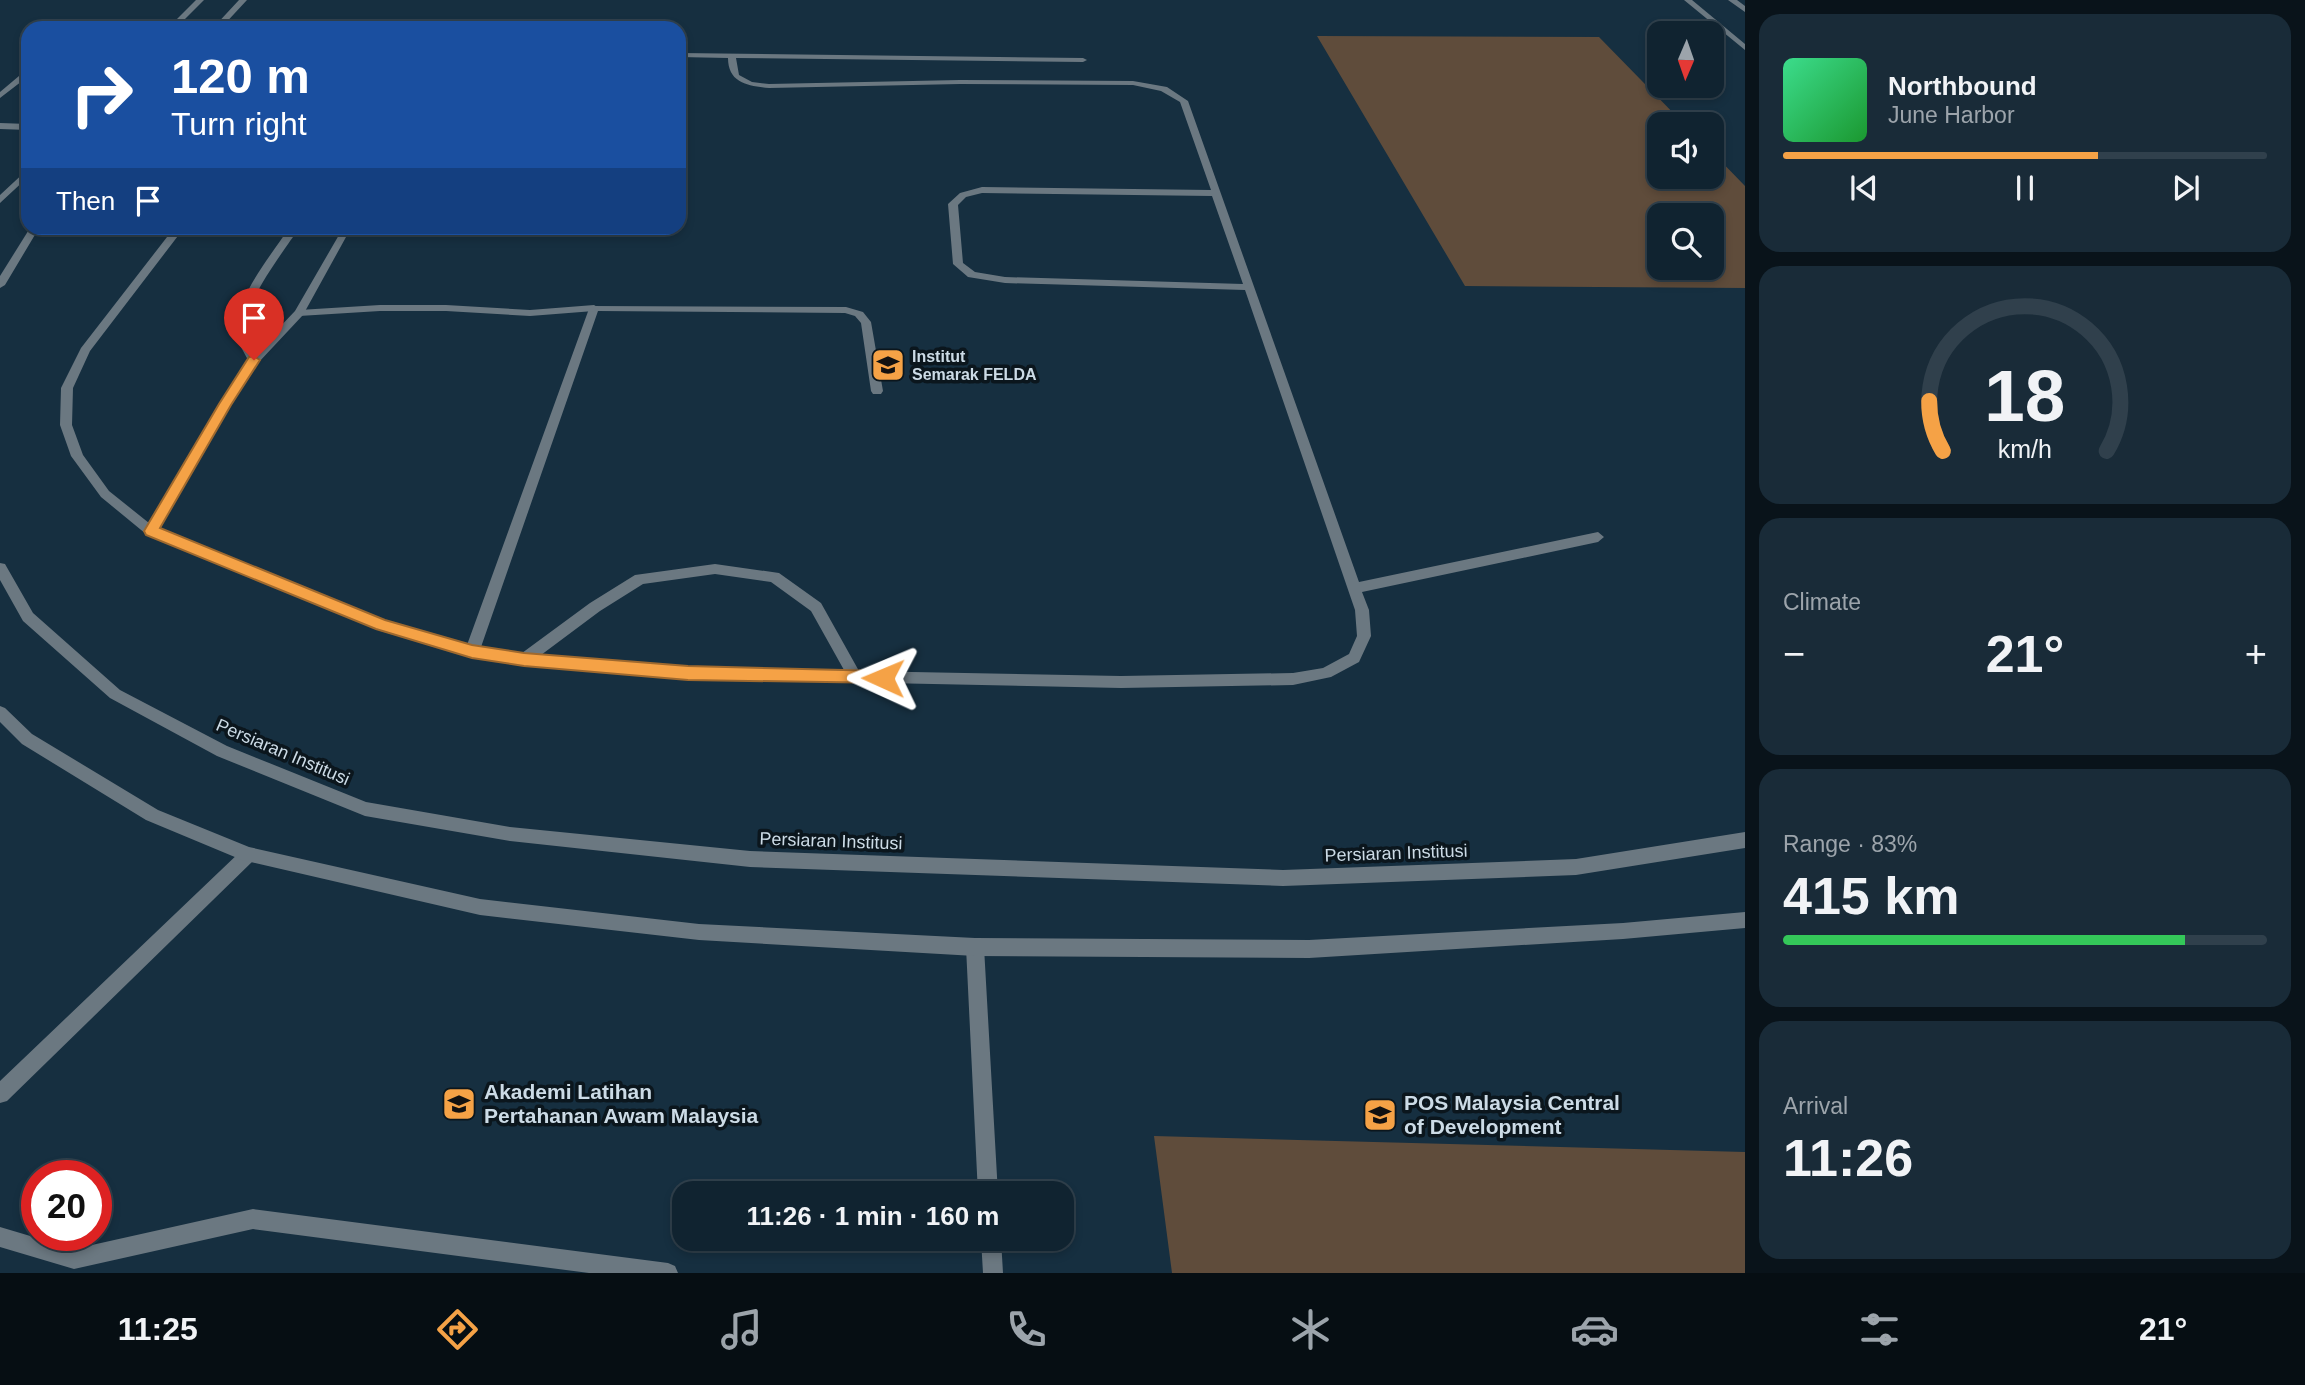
<!DOCTYPE html>
<meta charset="utf-8">
<style>
:root{--surface:#102330;--page:#192b38;--text:#f1f3f6;--muted:#9ca4ab;--line:#30404c;--accent:#f5a246}
body{margin:0;font-family:Helvetica,sans-serif;background:var(--page);color:var(--text);height:100vh;display:flex;flex-direction:column;font-size:26px;white-space:nowrap}
*{box-sizing:border-box;margin:0}
p{font-size:23px;color:var(--muted)}
.icon{flex:none;width:38px;height:38px;fill:none;stroke:currentColor;stroke-width:2;stroke-linecap:round;stroke-linejoin:round}
.map{position:relative;flex:1;overflow:hidden}
.side{display:flex;flex-direction:column;gap:14px;padding:14px;background:#09131a;width:560px}
.side>*{flex:none}
.guide{position:absolute;left:21px;top:21px;width:665px;height:214px;border-radius:21px;box-shadow:0 4px 10px #0003,0 0 0 2px var(--line);background:#1a4fa0;color:#fff;overflow:hidden}
.needle{width:46px;rotate:182deg}
.fabs{position:absolute;left:1647px;top:21px;display:grid;gap:14px}
.fabs a{display:grid;place-items:center;width:77px;height:77px;border-radius:14px;background:var(--surface);box-shadow:0 4px 10px #0003,0 0 0 2px var(--line);font-size:35px}
.speed{position:absolute;left:21px;top:1160px;display:flex;gap:14px;font-size:35px;font-weight:700;text-align:center}
.speed>*{display:grid;place-content:center;width:91px;height:91px;border-radius:50%;background:var(--surface);box-shadow:0 4px 10px #0003,0 0 0 2px var(--line);line-height:1}
.speed .limit{border:10px solid #d22;background:#fff;color:#111}
.pin{position:absolute;display:grid;place-items:center;width:60px;height:60px;color:#fff;margin:-72px -30px;border-radius:50% 50% 50% 0;rotate:-45deg;box-shadow:0 0 7px #0007}
.pin .icon{rotate:45deg}
.me{position:absolute;width:77px;margin:-38px;rotate:271deg;stroke-linejoin:round;filter:drop-shadow(0 0 5px #0008)}
.turn{display:flex;align-items:center;gap:24px;height:147px;padding:0 35px;font-size:32px}
.turn .icon{width:91px;height:91px;stroke-width:2.5}
.turn b{display:block;font-size:49px;line-height:60px}
.then{display:flex;align-items:center;height:66px;padding:0 35px;background:#0003;gap:14px;font-size:26px}
.big{font-size:52px;font-weight:700;line-height:1.1}
.side .card{flex:1;display:flex;flex-direction:column;justify-content:center;gap:10px;min-width:0;padding:0 24px;border-radius:21px;background:var(--page)}
.side .dial{align-items:center;gap:0}
.dial svg{height:182px;overflow:visible;fill:none;stroke:var(--line);stroke-width:7;stroke-linecap:round;text-anchor:middle}
.dial text{fill:var(--text);stroke:none}
.song{display:flex;align-items:center;gap:21px}
.cover{width:84px;height:84px;border-radius:10px;background:linear-gradient(135deg,hsl(150 70% 55%),hsl(130 70% 35%))}
.played{height:7px;border-radius:4px;background:linear-gradient(90deg,var(--accent) 65%,var(--line) 65%)}
.keys{display:flex;justify-content:space-around;direction:ltr}
.heat{display:flex;justify-content:space-between;align-items:center;font-size:38px;direction:ltr}
.charge{height:10px;border-radius:5px;background:linear-gradient(90deg,#34c759 83%,var(--line) 0)}
.trip{position:absolute;left:672px;top:1181px;width:402px;height:70px;border-radius:21px;background:var(--surface);box-shadow:0 4px 10px #0003,0 0 0 2px var(--line);font-weight:700;line-height:70px;text-align:center}
.dock{display:flex;height:112px;justify-content:space-around;align-items:center;background:#060e13;color:var(--muted)}
.dock .icon{width:49px;height:49px}
.dock .current{color:var(--accent)}
.dock b{font-size:32px;color:var(--text)}
main{display:flex;flex:1;min-height:0}
.map>svg:first-child{display:block}
.green{fill:#5f4c3b;fill-rule:evenodd}
.lines{fill:none;stroke-linecap:round;stroke-linejoin:round}
.service{fill:#6b7881;fill-rule:evenodd}
.pedestrian{fill:#6b7881;fill-rule:evenodd}
.minor{fill:#6b7881;fill-rule:evenodd}
.tertiary{fill:#6b7881;fill-rule:evenodd}
.route{fill:#f5a246;stroke:#9f692e;stroke-width:2}
.labels{text-anchor:middle;stroke-width:7;stroke-linejoin:round;paint-order:stroke}
.far-poi-label{font-size:16px;font-weight:bold;fill:#ccdbe6;stroke:#0b161d;text-anchor:start}
.street-label{font-size:18px;fill:#ccdbe6;stroke:#0b161d}
.near-poi-label{font-size:21px;font-weight:bold;fill:#ccdbe6;stroke:#0b161d;text-anchor:start}
</style>
<main>
<div class="map">
<svg width="1745" height="1273" viewBox="0 0 1745 1273">
<rect width="100%" height="100%" fill="#162f40"/>
<path class="green" d="M1317,36L1599,37L1684,124H1659V177H1712V152L1745,186V288L1465,286ZM1659,215H1712V268H1659Z
M1154,1136L1745,1152V1273H1172Z"/>
<g class="lines">
<path class="service" d="M679,53L1083,58L1087,60L1083,62L736,58L739,75L752,82L769,84L960,80L1133,81L1167,87L1188,101L1359,582L1598,532L1604,537L1598,542L1362,592L1369,610L1371,636L1359,662L1331,677L1293,685L1121,688L688,679L524,665L472,658L381,631L146,534L101,497L71,456L60,425L61,388L81,348L174,228H184L90,351L73,388L72,425L83,455L109,491L149,523L219,404L248,360L235,336C236,296 268,260 289,228H299C283,253 238,308 246,338C247,344 251,348 255,353L295,311L343,228H351L303,315L258,363L230,405L159,529L384,620L467,645L590,306L846,307L863,312L871,322L883,391L881,394H873L871,391L861,323L855,316L845,313L598,311L481,647L522,653L590,603L635,575L715,564L779,573L821,603L859,671L1121,676L1293,673L1323,668L1349,654L1357,636L1355,610L1245,290L1005,283L968,277L953,264L948,204L960,193L982,187L1211,190L1180,102L1161,91L1133,85L960,84L769,88C748,86 728,83 728,58L679,57ZM982,193L1212,196L1243,284L1005,277L975,272L963,263L958,205L966,197ZM715,574L771,582L811,611L844,670L688,667L541,655L600,611L643,584Z
M19,76L26,78L0,98V92Z
M0,123L28,124V130L0,129Z
M248,847L254,850L256,855L254,860L7,1101L0,1103V1081L242,850Z
M253,1209L668,1263L675,1266L678,1273H589L253,1229L74,1269L0,1247V1227L74,1249Z"/>
<path class="pedestrian" d="M380,305H446L530,310L594,305L599,308L594,311L530,316L446,311H380L299,316L294,313L299,310Z"/>
<path class="minor" d="M975,938L981,941L984,947L998,1194H978L966,947L969,941Z
M981,1239H1001L1003,1273H983Z"/>
<path class="tertiary" d="M196,0H204L176,28H168Z
M239,0H247L221,28H213Z
M1684,0H1692L1745,44V50Z
M1728,0H1737L1745,6V12Z
M28,169V177L0,203V195Z
M30,228H39L5,285L0,288V276Z
M0,563L5,564L33,613L120,690L227,746L366,802L510,827L750,851L1283,870L1576,859L1745,832V848L1576,875L1283,886L750,867L510,841L365,816L217,756L110,698L23,621L0,580Z
M0,706L5,708L32,734L158,810L249,847L480,899L699,924L975,938L1309,940L1623,923L1745,912V928L1623,939L1309,958L975,956L699,940L480,915L242,860L146,820L22,744L0,722Z"/>
</g>
<path class="route" d="M254,356L260,360L231,405L160,528L385,620L472,645L524,653L688,666L883,671L889,673L891,678L889,683L688,680L524,666L472,658L376,629L146,535L144,531L219,404L249,357Z"/>
<defs>
<symbol id="university-square" viewBox="-11 -11 22 22"><rect x="-9" y="-9" width="18" height="18" rx="4" fill="#f5a246" stroke="#0b161d"/><path d="M0-5L7-2L0 1L-7-2ZM-4 1L0 2.5L4 1V4Q0 6-4 4Z" fill="#111"/></symbol>
</defs>
<g fill-rule="evenodd">
<use href="#university-square" x="869" y="346" width="38" height="38"/>
<use href="#university-square" x="440" y="1085" width="38" height="38"/>
<use href="#university-square" x="1361" y="1096" width="38" height="38"/>
</g>
<g class="labels">
<g class="far-poi-label">
<text x="912" y="362">Institut<tspan x="912" dy="18">Semarak FELDA</tspan></text>
</g>
<g class="street-label">
<text transform="translate(283 752) rotate(23)" y="6">Persiaran Institusi</text>
<text transform="translate(831 841) rotate(2)" y="6">Persiaran Institusi</text>
<text transform="translate(1396 853) rotate(-2)" y="6">Persiaran Institusi</text>
</g>
<g class="near-poi-label">
<text x="484" y="1099">Akademi Latihan<tspan x="484" dy="24">Pertahanan Awam Malaysia</tspan></text>
<text x="1404" y="1110">POS Malaysia Central<tspan x="1404" dy="24">of Development</tspan></text>
</g>
</g>
</svg>
<div class="fabs">
<a><svg class="needle" viewBox="-14 -14 28 28"><path d="M0-13l5 13h-10z" fill="#e53935"/><path d="M0 13l5-13h-10z" fill="#9ca4ab"/></svg></a>
<a><svg class="icon" aria-label="sound" viewBox="0 0 24 24"><path d="M4 9h4l5-4v14l-5-4H4zM17 9q2 3 0 6"/></svg></a>
<a><svg class="icon" aria-label="search" viewBox="0 0 24 24"><circle cx="10" cy="10" r="6"/><path d="M15 15l6 6"/></svg></a>
</div>
<div class="speed"><div class="limit">20</div></div>
<div class="pin" style="left:254px;top:360px;background:#d93025"><svg class="icon" aria-label="arrive" viewBox="0 0 24 24"><path d="M6 21V4h12l-3 4 3 4H6"/></svg></div>
<svg class="me" style="left:883px;top:678px" viewBox="-20 -20 40 40"><path d="M0-17L14 15 0 8-14 15z" fill="#f5a246" stroke="#fff" stroke-width="4"/></svg>
<div class="trip">11:26 · 1 min · 160 m</div>
<div class="guide">
<div class="turn"><svg class="icon" aria-label="right" viewBox="0 0 24 24"><path d="M7 20v-9h11M14 6l5 5-5 5"/></svg><div><b>120 m</b>Turn right</div></div>
<div class="then">Then<svg class="icon" aria-label="arrive" viewBox="0 0 24 24"><path d="M6 21V4h12l-3 4 3 4H6"/></svg></div>
</div>
</div>
<section class="side">
<div class="card">
<div class="song"><i class="cover"></i><div><b>Northbound</b><p>June Harbor</p></div></div>
<div class="played"></div>
<div class="keys"><svg class="icon" aria-label="previous" viewBox="0 0 24 24"><path d="M18 5L8 12l10 7zM5 5v14"/></svg><svg class="icon" aria-label="pause" viewBox="0 0 24 24"><path d="M8 5v14M16 5v14"/></svg><svg class="icon" aria-label="next" viewBox="0 0 24 24"><path d="M6 5l10 7-10 7zM19 5v14"/></svg></div>
</div>
<div class="card dial"><svg viewBox="0 0 100 80">
<path d="M14 69A42 42 0 1 1 86 69"/>
<path d="M14 69A42 42 0 0 1 8 47" stroke="#f5a246"/>
<text x="50" y="56" font-size="32" font-weight="700">18</text>
<text x="50" y="72" font-size="11">km/h</text>
</svg></div>
<div class="card"><p>Climate</p>
<div class="heat"><a>−</a><b class="big">21°</b><a>+</a></div>
</div>
<div class="card"><p>Range · 83%</p><b class="big">415 km</b><div class="charge"></div></div>
<div class="card"><p>Arrival</p><b class="big">11:26</b></div>
</section>
</main>
<nav class="dock">
<b>11:25</b>
<svg class="icon current" aria-label="directions" viewBox="0 0 24 24"><path d="M12 3l9 9-9 9-9-9zM9 14v-3h6M13 9l2 2-2 2"/></svg>
<svg class="icon" aria-label="music" viewBox="0 0 24 24"><path d="M9 18V5l10-2v13"/><circle cx="6" cy="18" r="3"/><circle cx="16" cy="16" r="3"/></svg>
<svg class="icon" aria-label="phone" viewBox="0 0 24 24"><path d="M5 4h4l2 5-3 2q2 4 5 5l2-3 5 2v4C11 20 4 13 5 4z"/></svg>
<svg class="icon" aria-label="climate" viewBox="0 0 24 24"><path d="M12 3v18M4 7l16 10M4 17L20 7"/></svg>
<svg class="icon" aria-label="car" viewBox="0 0 24 24"><path d="M5 17H2v-5l4-1 3-4h7l3 4 3 1v5h-3M9 17h6M6 11h13"/><circle cx="7" cy="17" r="2"/><circle cx="17" cy="17" r="2"/></svg>
<svg class="icon" aria-label="filters" viewBox="0 0 24 24"><path d="M4 7h16M4 17h16"/><circle cx="9" cy="7" r="2"/><circle cx="15" cy="17" r="2"/></svg>
<b>21°</b>
</nav>
